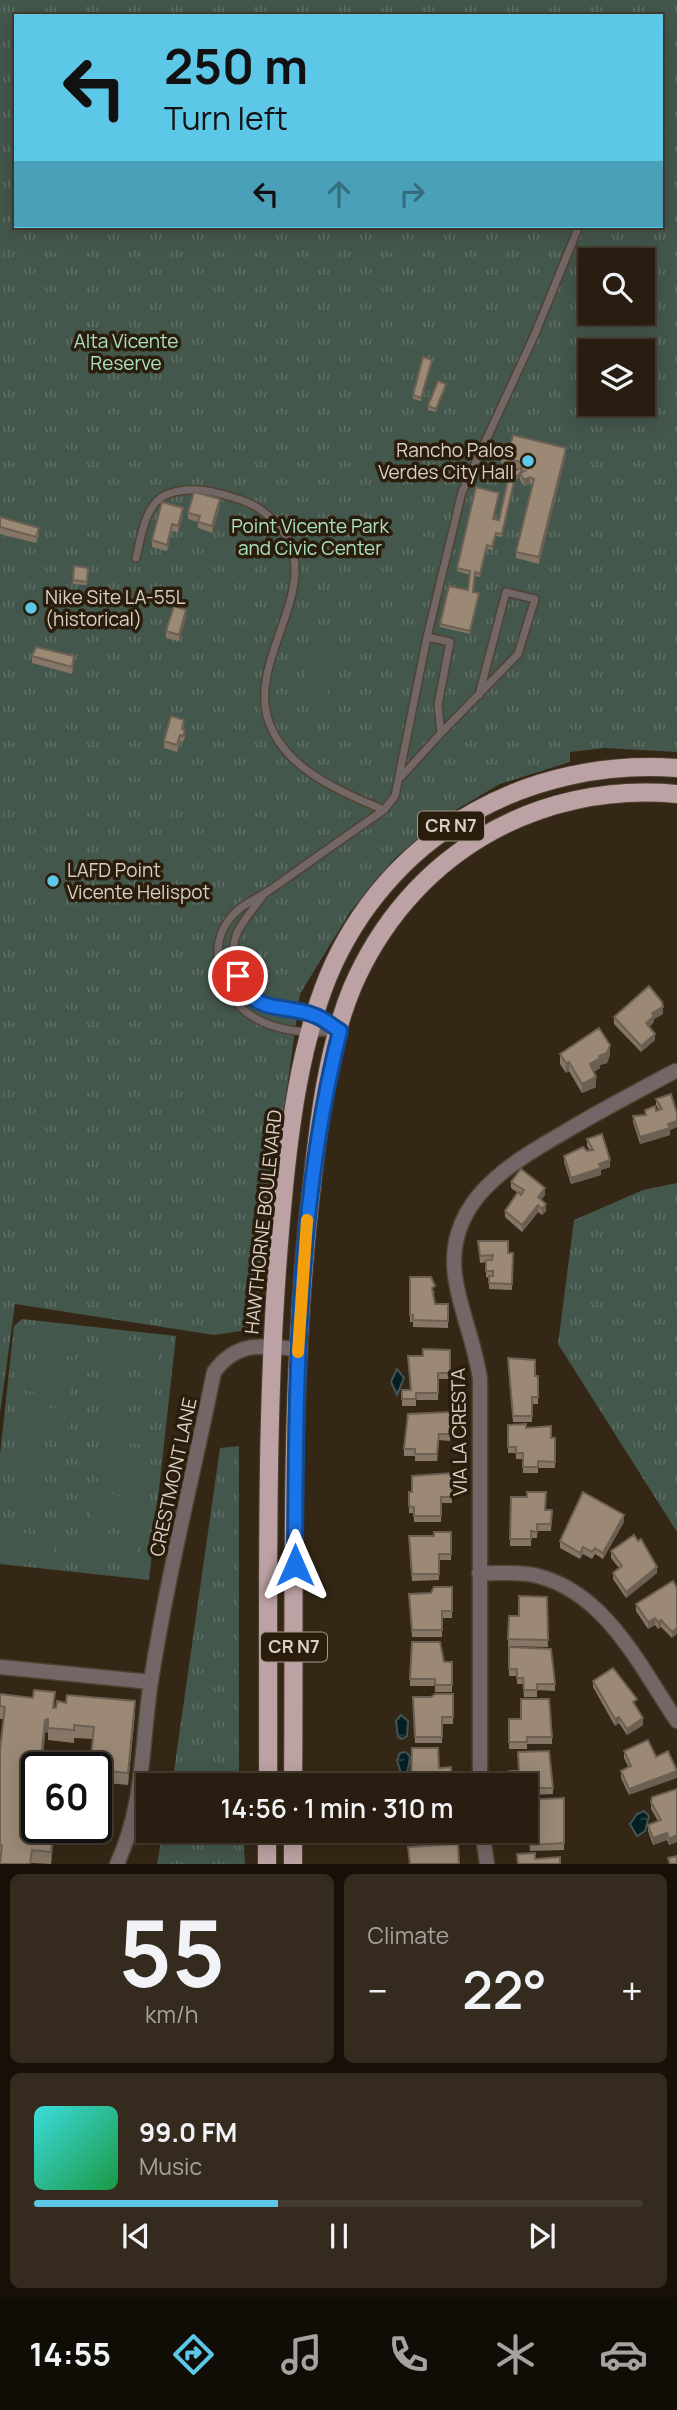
<!DOCTYPE html>
<meta charset="utf-8">
<style>
:root{--surface:#281d10;--page:#342a1e;--text:#f1f3f6;--muted:#a5a29f;--line:#443b30;--accent:#5dc7e8}
body{margin:0;font-family:Manrope,sans-serif;background:var(--page);color:var(--text);height:100vh;display:flex;flex-direction:column;font-size:26px;white-space:nowrap}
*{box-sizing:border-box;margin:0}
p{font-size:23px;color:var(--muted)}
.icon{flex:none;width:38px;height:38px;fill:none;stroke:currentColor;stroke-width:2;stroke-linecap:round;stroke-linejoin:round}
.map{position:relative;height:1864px;overflow:hidden}
.details{display:flex;flex-direction:column;gap:10px;padding:10px;background:#161009;flex:1}
.details>*{flex:none}
.top-card{position:absolute;left:14px;top:14px;width:649px;height:214px;border-radius:0px;box-shadow:0 4px 18px #0003,0 0 0 2px var(--line);background:#5dc7e8;color:#111;overflow:hidden}
.buttons{position:absolute;left:578px;top:248px;display:grid;gap:14px}
.buttons a{display:grid;place-items:center;width:77px;height:77px;border-radius:0px;background:var(--surface);box-shadow:0 4px 18px #0003,0 0 0 2px var(--line);font-size:35px}
.speed{position:absolute;left:21px;top:1752px;display:flex;gap:14px;font-size:35px;font-weight:700;text-align:center}
.speed>*{display:grid;place-content:center;width:91px;height:91px;border-radius:50%;background:var(--surface);box-shadow:0 4px 18px #0003,0 0 0 2px var(--line);line-height:1}
.speed .limit{border:4px solid #111;border-radius:10px;background:#fff;color:#111}
.pin{position:absolute;display:grid;place-items:center;width:60px;height:60px;color:#fff;margin:-30px;border:4px solid #fff;border-radius:50%;box-shadow:0 2px 7px #0007}
.me{position:absolute;width:77px;margin:-38px;rotate:0deg;stroke-linejoin:round;filter:drop-shadow(0 0 5px #0008)}
.turn{display:flex;align-items:center;gap:24px;height:147px;padding:0 35px;font-size:32px}
.turn .icon{width:91px;height:91px;stroke-width:2.5}
.turn b{display:block;font-size:49px;line-height:60px}
.lanes{display:flex;align-items:center;height:66px;padding:0 35px;background:#0003;justify-content:center;gap:35px;direction:ltr}
.lanes .off{opacity:.35}
.big{font-size:52px;font-weight:600;line-height:1.1}
.details .widget{flex:1;display:flex;flex-direction:column;justify-content:center;gap:10px;min-width:0;padding:0 24px;border-radius:10px;background:var(--page)}
.details .dial{align-items:center;gap:0}
.dial b{font-size:91px;line-height:1}
.song{display:flex;align-items:center;gap:21px}
.cover{width:84px;height:84px;border-radius:10px;background:linear-gradient(135deg,hsl(180 70% 55%),hsl(140 70% 35%))}
.played{height:7px;border-radius:4px;background:linear-gradient(90deg,var(--accent) 40%,var(--line) 40%)}
.keys{display:flex;justify-content:space-around;direction:ltr}
.heat{display:flex;justify-content:space-between;align-items:center;font-size:38px;direction:ltr}
.details .tiles{flex:1;display:grid;gap:10px;grid-template-columns:1fr 1fr}
.widget:last-child{grid-column:span 2}
.trip{position:absolute;left:136px;top:1773px;width:402px;height:70px;border-radius:0px;background:var(--surface);box-shadow:0 4px 18px #0003,0 0 0 2px var(--line);font-weight:600;line-height:70px;text-align:center}
.tabs{display:flex;height:112px;justify-content:space-around;align-items:center;background:#100c06;color:var(--muted)}
.tabs .icon{width:49px;height:49px}
.tabs .selected{color:var(--accent)}
.tabs b{font-size:32px;color:var(--text)}
.map>svg:first-child{display:block}
.grass{fill:url(#grass-tufts);fill-rule:evenodd}
.garden{fill:#44574c}
.water{fill:url(#water-ripples);stroke:#445453;stroke-width:2}
.lines{fill:none;stroke-linecap:round;stroke-linejoin:round}
.lane-casing{stroke:#4f4231;stroke-width:10}
.street-casing{stroke:#4f4231;stroke-width:17}
.primary-casing{stroke:#4f4231;stroke-width:20}
.lane{stroke:#736667;stroke-width:7}
.street{stroke:#736667;stroke-width:14}
.primary{stroke:#bca2a4;stroke-width:18}
.wall{fill:#857665}
.shaded-wall{fill:#6c6053}
.building{fill:#9b8976;stroke:#6c6053;stroke-width:2}
.route-casing{stroke:#114b97;stroke-width:18}
.route{stroke:#1a73e8;stroke-width:12}
.slow{stroke:#f59e0b;stroke-width:12}
.poi-dot{fill:#5dc7e8;stroke:#2b1d0c;stroke-width:2.5}
.labels{text-anchor:middle;stroke-width:7;stroke-linejoin:round;paint-order:stroke}
.shield{fill:#2b1d0c;stroke:#a59a8e;stroke-width:2}
.shield-label{font-size:18px;font-weight:bold;fill:#d9d0c5}
.park-label{font-size:19px;fill:#a9e0c0;stroke:#2b1d0c}
.poi-label{font-size:19px;fill:#d9d0c5;stroke:#2b1d0c;text-anchor:start}
.street-label{font-size:19px;fill:#d9d0c5;stroke:#2b1d0c}
</style>
<div class="map">
<svg width="677" height="1864" viewBox="0 0 677 1864">
<defs>
<pattern id="grass-tufts" width="24" height="20" patternUnits="userSpaceOnUse" patternTransform="scale(1.75)"><rect width="24" height="20" fill="#44574c"/><path d="M3 7l-1-3M5 7V3M7 7l1-3M15 17l-1-3M17 17v-4M19 17l1-3" fill="none" stroke="#5e6e64"/></pattern>
<pattern id="water-ripples" width="26" height="14" patternUnits="userSpaceOnUse" patternTransform="scale(1.75)"><rect width="26" height="14" fill="#041f22"/><path d="M2 4q2-2 4 0t4 0M15 11q2-2 4 0t4 0" fill="none" stroke="#283e41"/></pattern>
</defs>
<rect width="100%" height="100%" fill="#352715"/>
<path class="grass" d="M0,0H677V752L605,748L570,752V762L500,784L447,815L395,858L350,912L300,994L254,1329L214,1335L15,1304L0,1413ZM16,16H662V226H16ZM590,261H642V313H590ZM590,352H642V404H590Z
M677,1183V1532L558,1344L574,1220L643,1190Z
M22,1319L176,1336L149,1580L0,1564V1455L14,1326Z
M239,1446V1785H172L220,1448Z
M163,1831H243L245,1864H157Z"/>
<path class="garden" d="M310,646L334,649L327,699L304,696Z
M27,1328L78,1334L75,1357L25,1352Z
M109,1338L160,1343L157,1367L107,1361Z
M23,1366L73,1372L71,1396L20,1390Z
M105,1376L156,1382L153,1405L103,1400Z
M19,1405L69,1410L67,1434L16,1428Z
M101,1415L151,1421L149,1445L98,1439Z
M15,1444L65,1449L62,1473L12,1467Z
M97,1454L147,1459L145,1483L94,1478Z
M10,1482L60,1488L58,1511L7,1506Z
M92,1493L143,1498L140,1522L90,1516Z
M5,1531L56,1537L53,1560L3,1555Z
M88,1532L138,1537L136,1561L85,1555Z"/>
<path class="water" d="M397,1369L404,1378L397,1395L391,1382Z
M401,1715L408,1721L407,1736L402,1739L398,1737L396,1721Z
M406,1752L410,1757L408,1769L402,1777L397,1760L400,1753Z
M644,1811L649,1816L645,1831L637,1836L630,1824L637,1814Z"/>
<g class="lines">
<defs>
<path id="lane" d="M136,558C141,538 145,502 168,494C194,485 217,492 241,500C256,505 265,512 276,523C330,578 250,653 267,716C282,769 340,791 384,810
M441,733L518,654L535,599L506,592L479,695
M401,777L441,733L438,705L450,642L427,637
M263,895C255,907 244,919 238,931C225,960 240,998 270,1008C299,1017 307,1010 337,1029
M337,1031C302,1035 258,1030 234,1000C217,979 211,944 228,921C239,905 255,900 270,890C308,863 346,836 384,810L395,796L427,637L462,492L535,334L579,226"/>
<path id="street" d="M479,1573C497,1574 520,1571 538,1576C607,1594 640,1667 677,1721
M0,1667L151,1682
M480,1785V1379C475,1343 460,1311 455,1276C445,1199 513,1162 568,1130C603,1109 640,1090 675,1071
M482,1830L487,1864
M117,1864C145,1803 141,1746 151,1681C167,1578 193,1475 214,1372C237,1340 263,1346 298,1349"/>
<path id="primary" d="M268,1785C269,1597 264,1408 281,1220C288,1138 299,1039 334,963C397,829 532,758 677,768
M293,1785C295,1585 288,1383 312,1184C319,1120 327,1049 352,988C408,857 534,781 677,794
M267,1864V1830
M293,1864V1830"/>
</defs>
<use href="#lane" class="lane-casing"/>
<use href="#street" class="street-casing"/>
<use href="#primary" class="primary-casing"/>
<use href="#lane" class="lane"/>
<use href="#street" class="street"/>
<use href="#primary" class="primary"/>
</g>
<path class="wall" d="M432,363L421,401L413,399V395Z
M446,387L436,412L428,410V406Z
M508,453L566,454L539,564L516,558V552L532,485L530,483L524,486L520,480V477L515,480L502,537L496,536L492,550L487,549L480,577L475,576L473,592L479,596L470,634L440,627V624L468,590L470,575L457,571V568L499,496L494,519L499,520L519,469L501,463V456Z
M220,506L212,533L198,528V522L188,519V513Z
M183,515L178,532L172,531L167,551L152,547V540Z
M0,517L39,534L36,543L0,534Z
M74,566L88,568L87,585L73,584Z
M186,617L179,641L166,638V631Z
M32,656L74,663L72,674L32,663Z
M184,726L183,730L185,737L183,742L180,741L177,752L164,748V741Z
M663,1014L654,1019V1022L649,1027L655,1040L641,1052L614,1024V1017Z
M560,1054L610,1055L607,1063L600,1065V1068L594,1072L596,1087L582,1093L569,1071L566,1073L560,1064Z
M656,1099L677,1114V1127L670,1130V1135L640,1144L633,1122V1116L645,1115V1110L656,1111L659,1110L656,1105Z
M587,1139L610,1167L601,1170V1175L571,1184L564,1162V1156L590,1151L587,1146Z
M511,1182L545,1195L541,1200L546,1211L542,1215L538,1212L522,1232L505,1217V1211L518,1193L511,1188Z
M478,1241L508,1253H513L512,1290L489,1289V1278L486,1277V1262L480,1263Z
M410,1277L435,1292L433,1294L435,1304H448V1328L413,1327V1322H410Z
M450,1350V1379H438V1400H416V1406H402V1390H410L423,1356Z
M508,1365L535,1376H538V1404H532V1422H513Z
M450,1412V1441L439,1440L437,1461H415V1456H404V1449Z
M508,1425L526,1428L551,1438H555V1468H538V1473H523V1459H516V1453H508Z
M452,1473V1503H441V1522H414V1513H409V1492H412Z
M511,1497L546,1510H552L551,1531H537V1538H531V1546H510Z
M624,1522L603,1559L595,1554L592,1559L583,1554L580,1559L560,1548V1541Z
M451,1532V1560H439V1580L412,1581L409,1543Z
M611,1551L657,1573L626,1598L613,1579V1573L619,1568L611,1558Z
M673,1581L672,1638L661,1627L658,1629L655,1625L648,1629L636,1611V1604Z
M452,1587V1618H442V1637H412L409,1594L431,1593Z
M547,1597L548,1647L508,1646L509,1616H519Z
M509,1647L555,1684V1691L537,1690V1697H524L523,1684H517V1676H509Z
M452,1662V1692H435V1686H410V1679Z
M593,1681L637,1706L636,1707L643,1725L627,1735L619,1723L615,1726L593,1687Z
M0,1694L55,1708L135,1713L128,1785L97,1782L96,1795V1768L93,1739L74,1738V1743L48,1740V1732L45,1733L42,1768H37V1827H55L53,1838L51,1864L32,1863L0,1864V1750L4,1719H0Z
M453,1694V1724H442V1743H415L413,1697H431Z
M509,1719L552,1737V1744H527V1749H509Z
M648,1740L629,1795L621,1778V1771L629,1768L624,1758V1751Z
M527,1785L553,1788V1794L530,1795L528,1800L564,1798V1850L530,1851L529,1836L512,1837V1830H527Z
M677,1789V1842L669,1845L667,1840L653,1845L648,1831V1825L658,1821L651,1809V1802Z
M394,1830H447V1832H440V1845L459,1864H410L408,1847L426,1846V1842L395,1843Z"/>
<path class="shaded-wall" d="M432,360V363L421,401V398Z
M446,384V387L436,412V409Z
M566,448V454L539,564V557Z
M520,473V477L515,480L502,537L515,477Z
M530,477V483L524,486V480Z
M220,499V506L212,533V526Z
M183,508V515L178,532V526Z
M172,524V531L167,551V545Z
M186,610V617L179,641V635Z
M663,1007V1014L654,1019V1022L646,1029V1023L652,1013Z
M655,1034V1040L641,1052V1046Z
M610,1045V1055L607,1063L600,1065V1068L590,1074V1064Z
M569,1062V1071L566,1073V1063Z
M596,1077V1087L582,1093V1084Z
M677,1121V1127L670,1130V1135L640,1144V1137L668,1124Z
M610,1160V1167L601,1170V1175L571,1184V1178L599,1164Z
M545,1188V1195L538,1204V1197Z
M546,1204V1211L542,1215V1209Z
M538,1205V1212L522,1232V1225Z
M624,1515V1522L603,1559V1553Z
M583,1547V1554L580,1559V1553Z
M657,1567V1573L626,1598V1592Z
M655,1618V1625L648,1629V1622Z
M661,1620V1627L658,1629V1622Z
M677,1628V1634L672,1638V1632Z
M135,1701V1713L128,1785V1773Z
M619,1717V1723L615,1726V1719Z
M643,1718V1725L627,1735V1729Z
M48,1719V1732L45,1733L42,1768H40L45,1720Z
M677,1771V1778L629,1795V1789Z
M667,1833V1840L653,1845V1838Z
M53,1834V1847L51,1864V1852Z
M677,1835V1842L669,1845V1839Z"/>
<path class="building" d="M423,357L432,360L421,398L413,395Z
M438,381L446,384L436,409L428,406Z
M513,435L566,448L539,557L516,552L534,479L530,477L524,480L520,473L525,471L521,470L523,463L501,456L502,452L508,453Z
M522,467L521,473L515,477L502,534L496,533L492,547L487,545L480,574L475,572L473,592L479,593L470,631L440,624L449,586L468,590L470,571L457,568L476,487L499,493L493,519L499,520L509,475Z
M194,492L220,499L212,526L198,522L200,516L188,513Z
M162,502L183,508L178,526L172,524L167,545L152,540Z
M0,517L39,528L36,537L0,527Z
M74,566L88,568L87,582L73,580Z
M174,606L186,610L179,635L166,631Z
M36,647L74,656L72,667L32,656Z
M171,716L184,720L182,729L185,730L183,736L180,735L177,745L164,741Z
M649,986L662,1002L663,1007L652,1013L654,1016L646,1023L655,1034L641,1046L614,1017Z
M599,1028L610,1045L607,1053L599,1056L600,1058L590,1064L596,1077L582,1084L569,1062L566,1063L560,1054Z
M671,1094L677,1114V1121L668,1124L670,1128L640,1137L633,1116L646,1115L645,1110L655,1106L656,1111L662,1109L656,1099Z
M602,1134L610,1160L599,1164L601,1168L571,1178L564,1156L583,1147L587,1151L593,1150L587,1139Z
M521,1169L545,1188L538,1197L546,1204L542,1209L538,1205L522,1225L505,1211L518,1192L521,1195L524,1190L511,1182Z
M478,1241H508V1253H513L512,1284L489,1283V1276H493V1271H486V1260H492L493,1255L480,1256Z
M410,1277H431L435,1286L432,1288L435,1304H448V1321L413,1320V1315H410Z
M423,1349L450,1350V1373H438V1393H416V1399H402V1390H411L408,1356H423Z
M508,1358L535,1360V1376H538V1397H532V1416H513Z
M450,1412V1434H439L437,1454H415V1449H404L408,1414Z
M526,1424V1428L551,1426V1438H555V1462L538,1461V1467H523V1453H516V1447H508V1425Z
M452,1473V1497H441V1516H414V1507L409,1506V1492H412V1476Z
M527,1492H546L545,1510H552L551,1524H537V1532L531,1531V1539H510L511,1497H527Z
M583,1492L624,1515L603,1553L595,1548L592,1552L583,1547L580,1553L560,1541Z
M434,1532H451V1554H439V1574H412L409,1536H434Z
M634,1535L638,1541L641,1539L657,1567L626,1592L613,1573L622,1566L611,1551Z
M673,1581L677,1588V1628L672,1632L661,1620L658,1622L655,1618L648,1622L636,1604Z
M434,1587H452V1611H442V1630H412L409,1594L431,1593Z
M519,1596L547,1597L548,1640L508,1639L509,1616H519Z
M412,1642H440L444,1662H452V1685H435V1679H410Z
M509,1647L551,1649L555,1684H537V1690H524L523,1678H517V1669H509Z
M613,1668L637,1699L633,1702L643,1718L627,1729L619,1717L615,1719L593,1681Z
M34,1690L55,1692L53,1708H56L57,1701L66,1703L67,1695L135,1701L128,1773L96,1770V1768H90L94,1727L74,1725V1730L48,1728V1719L45,1720L40,1768H37V1826H34L33,1830L53,1834L51,1852L32,1850L30,1864H0L2,1845H0V1750L5,1707L0,1706V1694L33,1698Z
M435,1694H453V1717H442V1737H415L413,1697H431Z
M521,1699H549L552,1737H527V1742H509V1719H521Z
M648,1740L656,1757L668,1751L677,1771L629,1789L621,1771L631,1766L624,1751Z
M412,1748H438L439,1768L451,1767L452,1785H411Z
M549,1751L553,1788H530L528,1794L527,1795V1785H509V1771H519L518,1752Z
M677,1789V1835L669,1839L667,1833L653,1838L648,1825L661,1820L651,1802L652,1797Z
M564,1798V1843L530,1845L529,1830H527V1800Z
M394,1830H440V1841H426V1836H395Z
M458,1844L459,1864H410L408,1847Z
M535,1853V1859L560,1857V1864H518L517,1854Z
M677,1856V1864H670L668,1858Z"/>
<g class="lines">
<defs>
<path id="route" d="M238,976C256,1018 283,1002 316,1016C324,1019 332,1026 340,1031C296,1205 296,1386 295,1565"/>
</defs>
<use href="#route" class="route-casing"/>
<use href="#route" class="route"/>
<path class="slow" d="M298,1352L307,1220"/>
</g>
<g class="poi-dot">
<circle cx="528" cy="461" r="7"/>
<circle cx="31" cy="608" r="7"/>
<circle cx="53" cy="881" r="7"/>
</g>
<g class="labels">
<g class="shield">
<rect x="418" y="811.5" width="66" height="29" rx="5"/>
<rect x="261" y="1632.5" width="66" height="29" rx="5"/>
</g>
<g class="shield-label">
<text x="451" y="832">CR N7</text>
<text x="294" y="1653">CR N7</text>
</g>
<g class="park-label">
<text x="126" y="348">Alta Vicente<tspan x="126" dy="22">Reserve</tspan></text>
<text x="310" y="533">Point Vicente Park<tspan x="310" dy="22">and Civic Center</tspan></text>
</g>
<g class="poi-label">
<text x="514" y="457" text-anchor="end">Rancho Palos<tspan x="514" dy="22">Verdes City Hall</tspan></text>
<text x="45" y="604">Nike Site LA-55L<tspan x="45" dy="22">(historical)</tspan></text>
<text x="67" y="877">LAFD Point<tspan x="67" dy="22">Vicente Helispot</tspan></text>
</g>
<g class="street-label">
<text transform="translate(263 1222) rotate(-84)" y="7">HAWTHORNE BOULEVARD</text>
<text transform="translate(459 1432) rotate(-91)" y="7">VIA LA CRESTA</text>
<text transform="translate(173 1477) rotate(-78)" y="7">CRESTMONT LANE</text>
</g>
</g>
</svg>
<div class="buttons">
<a><svg class="icon" aria-label="search" viewBox="0 0 24 24"><circle cx="10" cy="10" r="6"/><path d="M15 15l6 6"/></svg></a>
<a><svg class="icon" aria-label="layers" viewBox="0 0 24 24"><path d="M12 4l9 5-9 5-9-5zM3 14l9 5 9-5"/></svg></a>
</div>
<div class="speed"><div class="limit">60</div></div>
<div class="pin" style="left:238px;top:976px;background:#d93025"><svg class="icon" aria-label="arrive" viewBox="0 0 24 24"><path d="M6 21V4h12l-3 4 3 4H6"/></svg></div>
<svg class="me" style="left:295px;top:1565px" viewBox="-20 -20 40 40"><path d="M0-17L14 15 0 8-14 15z" fill="#1a73e8" stroke="#fff" stroke-width="4"/></svg>
<div class="trip">14:56 · 1 min · 310 m</div>
<div class="top-card">
<div class="turn"><svg class="icon" aria-label="left" viewBox="0 0 24 24"><path d="M17 20v-9H6M10 6l-5 5 5 5"/></svg><div><b>250 m</b>Turn left</div></div>
<div class="lanes"><svg class="icon" aria-label="left" viewBox="0 0 24 24"><path d="M17 20v-9H6M10 6l-5 5 5 5"/></svg><svg class="icon off" aria-label="ahead" viewBox="0 0 24 24"><path d="M12 20V5M6 11l6-6 6 6"/></svg><svg class="icon off" aria-label="right" viewBox="0 0 24 24"><path d="M7 20v-9h11M14 6l5 5-5 5"/></svg></div>
</div>
</div>
<section class="details">
<div class="tiles">
<div class="widget dial"><b>55</b><p>km/h</p></div>
<div class="widget"><p>Climate</p>
<div class="heat"><a>−</a><b class="big">22°</b><a>+</a></div>
</div>
<div class="widget">
<div class="song"><i class="cover"></i><div><b>99.0 FM</b><p>Music</p></div></div>
<div class="played"></div>
<div class="keys"><svg class="icon" aria-label="previous" viewBox="0 0 24 24"><path d="M18 5L8 12l10 7zM5 5v14"/></svg><svg class="icon" aria-label="pause" viewBox="0 0 24 24"><path d="M8 5v14M16 5v14"/></svg><svg class="icon" aria-label="next" viewBox="0 0 24 24"><path d="M6 5l10 7-10 7zM19 5v14"/></svg></div>
</div>
</div>
</section>
<nav class="tabs">
<b>14:55</b>
<svg class="icon selected" aria-label="directions" viewBox="0 0 24 24"><path d="M12 3l9 9-9 9-9-9zM9 14v-3h6M13 9l2 2-2 2"/></svg>
<svg class="icon" aria-label="music" viewBox="0 0 24 24"><path d="M9 18V5l10-2v13"/><circle cx="6" cy="18" r="3"/><circle cx="16" cy="16" r="3"/></svg>
<svg class="icon" aria-label="phone" viewBox="0 0 24 24"><path d="M5 4h4l2 5-3 2q2 4 5 5l2-3 5 2v4C11 20 4 13 5 4z"/></svg>
<svg class="icon" aria-label="climate" viewBox="0 0 24 24"><path d="M12 3v18M4 7l16 10M4 17L20 7"/></svg>
<svg class="icon" aria-label="car" viewBox="0 0 24 24"><path d="M5 17H2v-5l4-1 3-4h7l3 4 3 1v5h-3M9 17h6M6 11h13"/><circle cx="7" cy="17" r="2"/><circle cx="17" cy="17" r="2"/></svg>
</nav>
